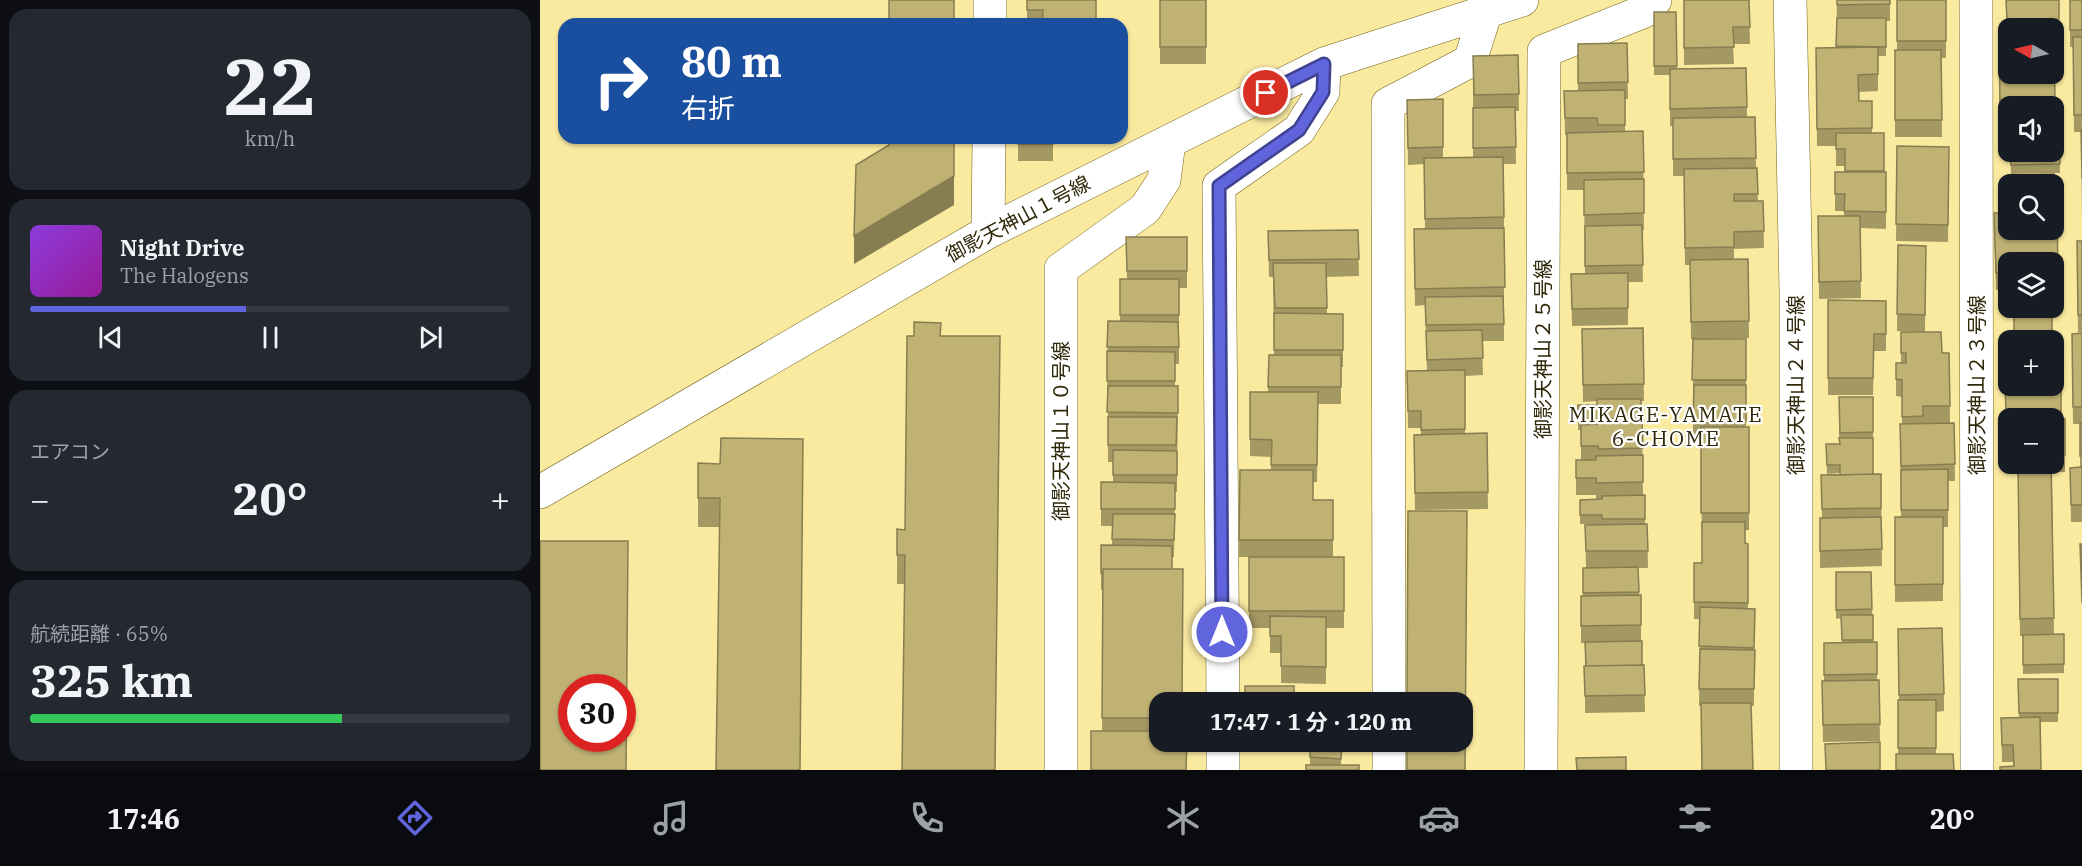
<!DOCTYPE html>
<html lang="ja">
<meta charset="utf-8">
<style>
:root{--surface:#171b24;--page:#242831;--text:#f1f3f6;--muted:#9ea1a6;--line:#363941;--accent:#6065dd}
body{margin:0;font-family:"IBM Plex Serif","Noto Sans JP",serif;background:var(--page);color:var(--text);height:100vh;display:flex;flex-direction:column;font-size:22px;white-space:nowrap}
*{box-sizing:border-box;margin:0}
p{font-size:20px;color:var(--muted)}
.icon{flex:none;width:33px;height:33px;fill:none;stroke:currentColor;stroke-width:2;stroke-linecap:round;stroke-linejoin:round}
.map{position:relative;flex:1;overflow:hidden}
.drawer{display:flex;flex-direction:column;gap:9px;padding:9px;background:#0d0f14;width:540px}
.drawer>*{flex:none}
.banner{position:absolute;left:18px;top:18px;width:570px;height:126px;border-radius:18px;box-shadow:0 2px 4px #0004;background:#1a4fa0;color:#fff;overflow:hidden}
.needle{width:39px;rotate:278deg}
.controls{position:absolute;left:1458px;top:18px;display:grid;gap:12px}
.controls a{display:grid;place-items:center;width:66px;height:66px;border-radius:12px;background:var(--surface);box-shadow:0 2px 4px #0004;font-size:30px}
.speed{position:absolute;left:18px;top:674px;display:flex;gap:12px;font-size:30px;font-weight:700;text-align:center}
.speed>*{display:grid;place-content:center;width:78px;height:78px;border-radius:50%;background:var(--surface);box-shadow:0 2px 4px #0004;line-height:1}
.speed .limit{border:9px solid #d22;background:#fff;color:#111}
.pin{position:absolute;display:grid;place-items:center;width:51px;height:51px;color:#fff;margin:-26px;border:3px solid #fff;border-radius:50%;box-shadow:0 2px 6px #0007}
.me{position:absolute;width:66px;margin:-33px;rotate:0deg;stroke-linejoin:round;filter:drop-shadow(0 0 4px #0008)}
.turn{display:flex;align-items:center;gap:21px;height:126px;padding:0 24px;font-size:27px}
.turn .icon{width:78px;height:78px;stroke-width:2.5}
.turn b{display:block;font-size:42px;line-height:51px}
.big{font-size:45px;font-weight:700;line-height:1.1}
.drawer .widget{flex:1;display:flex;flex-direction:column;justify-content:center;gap:9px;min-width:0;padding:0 21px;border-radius:18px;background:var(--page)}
.drawer .dial{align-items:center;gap:0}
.dial b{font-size:78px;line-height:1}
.song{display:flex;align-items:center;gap:18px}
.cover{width:72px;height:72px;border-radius:9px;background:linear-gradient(135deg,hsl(270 70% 55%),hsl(300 70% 35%))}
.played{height:6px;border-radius:3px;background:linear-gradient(90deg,var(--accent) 45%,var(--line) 45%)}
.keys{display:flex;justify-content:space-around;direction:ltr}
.heat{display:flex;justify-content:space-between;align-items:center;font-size:33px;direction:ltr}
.charge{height:9px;border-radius:4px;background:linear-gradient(90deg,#34c759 65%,var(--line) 0)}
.trip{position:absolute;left:609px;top:692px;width:324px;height:60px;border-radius:18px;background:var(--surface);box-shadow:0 2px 4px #0004;font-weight:700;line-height:60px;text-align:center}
.tabs{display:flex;height:96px;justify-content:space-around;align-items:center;background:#090b0e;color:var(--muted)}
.tabs .icon{width:42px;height:42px}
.tabs .active{color:var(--accent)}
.tabs b{font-size:27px;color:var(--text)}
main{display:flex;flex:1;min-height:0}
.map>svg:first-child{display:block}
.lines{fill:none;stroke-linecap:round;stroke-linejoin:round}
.minor-casing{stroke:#726316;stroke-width:34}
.minor{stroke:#fff;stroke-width:33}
.wall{fill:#a59963;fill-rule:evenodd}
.shaded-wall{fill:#867d50}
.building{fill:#c0b273;stroke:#867d50;stroke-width:1.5;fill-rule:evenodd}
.route-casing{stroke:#3e4290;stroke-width:15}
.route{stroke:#6065dd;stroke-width:10}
.labels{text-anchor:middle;stroke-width:4.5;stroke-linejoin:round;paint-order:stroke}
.street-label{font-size:20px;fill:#2f290a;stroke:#fff}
.neighbourhood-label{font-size:21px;letter-spacing:1.5px;fill:#2f290a;stroke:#fff}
</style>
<main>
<section class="drawer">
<div class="widget dial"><b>22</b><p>km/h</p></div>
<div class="widget">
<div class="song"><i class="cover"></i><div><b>Night Drive</b><p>The Halogens</p></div></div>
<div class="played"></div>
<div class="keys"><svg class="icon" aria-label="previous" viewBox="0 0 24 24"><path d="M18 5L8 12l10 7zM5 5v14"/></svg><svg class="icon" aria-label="pause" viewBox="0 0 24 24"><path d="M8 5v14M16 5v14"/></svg><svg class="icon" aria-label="next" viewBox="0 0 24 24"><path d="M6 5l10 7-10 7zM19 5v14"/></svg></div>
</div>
<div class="widget"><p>エアコン</p>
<div class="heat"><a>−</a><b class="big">20°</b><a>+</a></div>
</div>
<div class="widget"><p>航続距離 · 65%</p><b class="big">325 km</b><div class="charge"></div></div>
</section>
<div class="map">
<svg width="1542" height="770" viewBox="0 0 1542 770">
<rect width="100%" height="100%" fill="#faeaa0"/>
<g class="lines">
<defs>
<path id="minor" d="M1250,0L1256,292V770
M1436,0L1437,770
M450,24V0
M448,232L449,138
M0,492L448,232L784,64L982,0
M683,702L679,186L759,130L783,92L784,64
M849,702L848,104L930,61L946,11
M683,741V770
M849,741V770
M521,770V269L605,209L624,180L629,142
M1001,770L1004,51L1105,11L1115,0"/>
</defs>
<use href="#minor" class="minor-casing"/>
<use href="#minor" class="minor"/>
</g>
<path class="wall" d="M487,0L556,24H487Z
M620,0H666V64H620Z
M1144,0H1209L1210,44H1193L1194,64L1144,65Z
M1297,0H1350V21H1346V56H1338V91L1319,92V101H1332V133H1344V172H1346V229L1320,228L1321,298L1279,299L1278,216H1304V211H1295V172H1305V166H1296V146H1277L1276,48H1296Z
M1357,0H1406V58H1401L1402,137H1355V50H1357Z
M1466,0H1519V36L1514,37L1515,120H1514V106H1468V121H1460L1459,34H1466ZM1468,28H1514V74H1468Z
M1530,0H1542V222L1541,132H1534L1533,47H1530Z
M1114,12H1136L1137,69L1206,68L1207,117H1215L1216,168H1217L1218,201H1223L1224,248L1194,249V259H1208L1209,338L1151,339L1150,265H1145L1144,176H1133V126H1130V75H1114Z
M1087,43L1088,99H1085V132L1103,131L1104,230H1102L1103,282H1088V325L1032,326L1031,274L1045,273L1044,190H1027V135H1025L1024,91H1038V44Z
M978,55L979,111H975L976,164H963L964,217V341H942L943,375L925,376V434L947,433L948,509L875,510L874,435H881V428H868L867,371H887L885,305L875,306L874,246L885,229L884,164L868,165L867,100L903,99V158L933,157V56Z
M1519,133L1520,173L1471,174L1470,152Z
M478,138H513V161H478Z
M1357,146L1409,147L1408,242L1356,241Z
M1514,174L1515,212H1517L1518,289H1514V262H1468V289L1456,290L1454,213L1514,230Z
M818,230L819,276L786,277L787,314H803V367H801V404H778L777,482H773V500H793V557H699L700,470H731V457L710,456V392H728L729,355H734L733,277H729L728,231Z
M586,237H647V288H639V364H635V386H638L637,492H635L634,557H632L620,702V741L562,731L563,590H561V545H572V526H561V482H573V462H568V398H567L568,321H580V279H587Z
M1537,241H1542V332H1538Z
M1358,245L1386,246L1385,332L1357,331Z
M1288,300L1346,301V351H1334L1333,395H1288Z
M401,323L364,584H357V555L365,530L374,336Z
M1103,328L1104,401H1101V418H1102L1103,495H1105V524H1107L1108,568H1098L1099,595H1101V641L1102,665H1104L1105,712L1045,713V643H1041V596H1043V568H1046L1045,525H1062V524H1040V500L1056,499V495H1036V460H1041V430H1038V405H1057V401L1043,402L1042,329Z
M1361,332L1402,353H1409L1410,423H1383H1414L1415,481H1408V527H1403V601L1355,602V517H1361L1360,424H1362V397L1356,396V363H1361Z
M1542,333V522H1531L1530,468L1540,467V424H1533L1532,334Z
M1153,339H1206V427H1209V530H1205V543L1208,544V609L1214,650V706H1211L1213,770H1162L1161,706H1159L1160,619H1154V563H1162L1161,438H1153Z
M1521,381V419H1525V472H1512L1514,634H1524V673L1483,674V636H1480L1478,473H1475V464H1514V418H1468V430H1466L1465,382Z
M1299,397H1333V474H1341L1342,566L1280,568V518H1282L1281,475H1300V473L1287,474L1286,444H1299Z
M158,463L180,464L179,527H158Z
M709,557H804V628H786V684L741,683V653H730V628H709Z
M1296,572H1331L1333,642H1337V680H1339L1340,741L1283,742L1282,681H1284V643L1302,642L1301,618L1296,619Z
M1358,629L1404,694V711L1396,712V754H1358L1359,700Z
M1478,679H1518V722H1501L1473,766V762H1462L1461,718L1479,717Z
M705,741H754V747H705Z
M770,741H802L801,765H770Z"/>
<path class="shaded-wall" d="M414,176V205L314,264V236Z"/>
<path class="building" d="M349,0H414V24H349Z
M487,0H556V24H502L503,10H487Z
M620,0H666V47H620Z
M1144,0H1209L1210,27H1193L1194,47L1144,48Z
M1297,0H1350V4L1297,5Z
M1357,0H1406V41H1357Z
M1466,0H1519V19L1467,20Z
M1530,0H1542V30H1530Z
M1114,12H1136L1137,66H1114Z
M1297,18H1346V47L1296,46Z
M1514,33L1515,103L1460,104L1459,34H1468V74H1514Z
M1533,37H1542V115H1534Z
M1087,43L1088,82L1038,83V44Z
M1338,47V74L1318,75L1319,101H1332V128L1277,129L1276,48Z
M1355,50H1401L1402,120H1355Z
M978,55L979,94L934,95L933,56Z
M1206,68L1207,107L1130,109V69Z
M1085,90V125H1058L1057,118H1025L1024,91Z
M903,99V147L868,148L867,100Z
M975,107L976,147L933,148V108Z
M1215,117L1216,158L1133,159V118Z
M1541,130H1542V178Z
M1103,131L1104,172L1027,173V133Z
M1296,133H1344V171H1305V149H1296Z
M1514,133H1519L1520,164L1471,165L1470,152H1514Z
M349,138H414V176L314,236L316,165L349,145Z
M478,138H513V144H478Z
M1357,146L1409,147L1408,225L1356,224Z
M963,157L964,217L885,219L884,158Z
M1217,168L1218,194H1194V201H1223L1224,231L1194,232V247L1145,248L1144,169Z
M1295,172H1346V212L1304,211L1305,194H1295Z
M1514,174L1515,205H1514V184H1473V175Z
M1104,179V213L1044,215V180Z
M1514,212H1517L1518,272H1514V262H1468V272L1456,273L1454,213H1468V230H1514Z
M1278,216H1320L1321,281L1279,282Z
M1102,225L1103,265L1045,266V226Z
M964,228L965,287L875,289L874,229Z
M818,230L819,259L729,260L728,231Z
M586,237H647V271H587Z
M1537,241H1542V315H1538Z
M1358,245L1386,246L1385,315L1357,314Z
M1208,259L1209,321L1151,322L1150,260Z
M733,263H786L787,308H735Z
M1088,273V308L1032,309L1031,274Z
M580,279H639V315H580Z
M963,296L964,324L886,325L885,297Z
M1288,300L1346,301V334H1334L1333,378H1288Z
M1474,308H1512V340H1474Z
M734,313L803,314V350H734Z
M568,321L638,322L639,347H567Z
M374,322L401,323L400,336H460L455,770H362L365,555H357V529L365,530L367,336H374Z
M1103,328L1104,384L1043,385L1042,329Z
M942,330L943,358L887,360L886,331Z
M1361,332H1401L1402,353H1409L1410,406H1383V416L1362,417V380L1356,379V363H1366V353H1361Z
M1542,333V407H1533L1532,334Z
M1153,339H1206V380H1152Z
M567,351L635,352V381H567Z
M729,355H801V387H728Z
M925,370V429L881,430V411H868L867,371Z
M1514,381H1521V412L1466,413L1465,382H1468V386H1514Z
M1154,385H1206V421H1153Z
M568,386H638V413L567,412Z
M710,392H778L777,465H731L732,440L710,439Z
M1299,397H1333V432L1300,433Z
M1057,399H1101V418L1058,419V422L1057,421H1038V405H1057Z
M568,417H637L636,445H568Z
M1102,418L1103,448L1059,449L1058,446H1041V425L1058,424V419Z
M1514,419H1525V455H1514Z
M1414,423L1415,464L1361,466L1360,424Z
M1540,423H1542V456H1540Z
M1161,427H1209V513H1161Z
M947,433L948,492L875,493L874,435Z
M181,438L263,439L260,770H176L180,498H158V463L180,464Z
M1299,438H1333V474L1300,475V465H1287L1286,444H1300Z
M573,450L637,451V475H573Z
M1103,455V482L1056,483V478H1036V460H1056V456Z
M1511,464L1514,618L1480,619L1478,465Z
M1542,467V505H1531L1530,468Z
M1408,469V510H1361V470Z
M700,470H773V500H793V540H699Z
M1341,474V508L1282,509L1281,475Z
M561,482L635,483V509H561Z
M1105,495V519H1062V515H1040V500L1062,499V496Z
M868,511H927L925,770H867V741H922V702H867Z
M573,514H635L634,540L572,539Z
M1341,517L1342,549L1280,551V518Z
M1355,517H1403V584L1355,585Z
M1162,522H1205V543L1208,544V603L1154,602V563H1162Z
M1107,524L1108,551H1046L1045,525Z
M0,541H88L86,770H0ZM32,687H82V738H32Z
M1540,544H1542V603Z
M561,545L632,546V569H563V573H561Z
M709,557H804V611H709Z
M1098,567L1099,592L1043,593V568Z
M563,569H643L642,702H620V718H562Z
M1296,572H1331L1332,609L1296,610Z
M1101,595V625L1041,626V596Z
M1160,607L1215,609L1214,648L1159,646Z
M1301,615H1333V640H1302Z
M730,616L786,617V667L741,666V636H730Z
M1402,628L1404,694L1359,695L1358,629Z
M1524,634V664L1483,665V635Z
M1102,641V665L1046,666L1045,642Z
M1337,642V674L1284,675V643Z
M1160,649L1215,650L1214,689H1159Z
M1104,665L1105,695L1045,696L1044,666Z
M1478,679H1518V713H1479Z
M1339,680L1340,724L1283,725L1282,681Z
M705,686H754V702H705Z
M1358,700H1396V748H1358Z
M1161,703H1211L1213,770H1162Z
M1500,717L1501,770H1460V767L1474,766L1473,745H1462L1461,718Z
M551,731H620V741H647L646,770H551Z
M770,741H802L801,759L770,757Z
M1340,742V770H1286L1285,744Z
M1356,754H1413L1414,770H1356Z
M1086,757V770H1037L1036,758Z
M766,765H819V770H766Z"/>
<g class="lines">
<defs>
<path id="route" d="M682,632L679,186L759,130L783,92L784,64L726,93"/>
</defs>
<use href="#route" class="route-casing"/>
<use href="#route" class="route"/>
</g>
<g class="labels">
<g class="street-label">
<text transform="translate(478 219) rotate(-28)" y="7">御影天神山１号線</text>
<text transform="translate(1003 349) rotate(-90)" y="7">御影天神山２５号線</text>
<text transform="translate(1256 385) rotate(-90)" y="7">御影天神山２４号線</text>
<text transform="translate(1437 385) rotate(-90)" y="7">御影天神山２３号線</text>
<text transform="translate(521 431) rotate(-90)" y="7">御影天神山１０号線</text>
</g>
<g class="neighbourhood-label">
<text x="1126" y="422">MIKAGE-YAMATE<tspan x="1126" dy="24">6-CHOME</tspan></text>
</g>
</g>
</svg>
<div class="controls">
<a><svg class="needle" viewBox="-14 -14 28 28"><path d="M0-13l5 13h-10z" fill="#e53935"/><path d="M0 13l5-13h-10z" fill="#9ea1a6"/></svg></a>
<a><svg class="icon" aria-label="sound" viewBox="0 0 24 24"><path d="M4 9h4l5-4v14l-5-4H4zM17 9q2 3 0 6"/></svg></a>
<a><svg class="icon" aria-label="search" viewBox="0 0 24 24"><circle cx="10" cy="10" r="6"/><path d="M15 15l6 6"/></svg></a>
<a><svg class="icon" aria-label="layers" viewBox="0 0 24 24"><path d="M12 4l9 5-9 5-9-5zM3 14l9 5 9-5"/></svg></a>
<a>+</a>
<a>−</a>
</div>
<div class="speed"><div class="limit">30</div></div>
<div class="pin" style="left:726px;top:93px;background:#d93025"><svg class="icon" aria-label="arrive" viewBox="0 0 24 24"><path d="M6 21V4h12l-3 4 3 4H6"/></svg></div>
<svg class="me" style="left:682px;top:632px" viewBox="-20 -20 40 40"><circle r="17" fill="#6065dd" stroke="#fff" stroke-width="3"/><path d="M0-11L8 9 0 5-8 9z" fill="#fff"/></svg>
<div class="trip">17:47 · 1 分 · 120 m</div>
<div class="banner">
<div class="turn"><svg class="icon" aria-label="right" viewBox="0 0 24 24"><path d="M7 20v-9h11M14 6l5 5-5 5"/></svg><div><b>80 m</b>右折</div></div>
</div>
</div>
</main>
<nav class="tabs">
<b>17:46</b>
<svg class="icon active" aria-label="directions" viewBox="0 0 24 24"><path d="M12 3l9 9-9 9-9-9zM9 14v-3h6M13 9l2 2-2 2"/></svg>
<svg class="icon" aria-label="music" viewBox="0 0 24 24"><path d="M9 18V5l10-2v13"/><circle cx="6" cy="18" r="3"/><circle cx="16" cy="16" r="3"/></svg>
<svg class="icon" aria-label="phone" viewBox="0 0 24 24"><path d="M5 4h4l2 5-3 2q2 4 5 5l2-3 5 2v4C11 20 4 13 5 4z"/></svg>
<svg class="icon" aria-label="climate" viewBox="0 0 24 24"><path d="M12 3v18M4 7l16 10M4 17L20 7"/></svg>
<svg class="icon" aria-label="car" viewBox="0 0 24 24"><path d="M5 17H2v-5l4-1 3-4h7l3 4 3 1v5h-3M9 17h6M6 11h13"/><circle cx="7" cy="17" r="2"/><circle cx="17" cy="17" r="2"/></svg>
<svg class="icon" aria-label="filters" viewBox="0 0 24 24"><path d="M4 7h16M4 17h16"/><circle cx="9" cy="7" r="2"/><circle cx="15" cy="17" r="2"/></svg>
<b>20°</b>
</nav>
